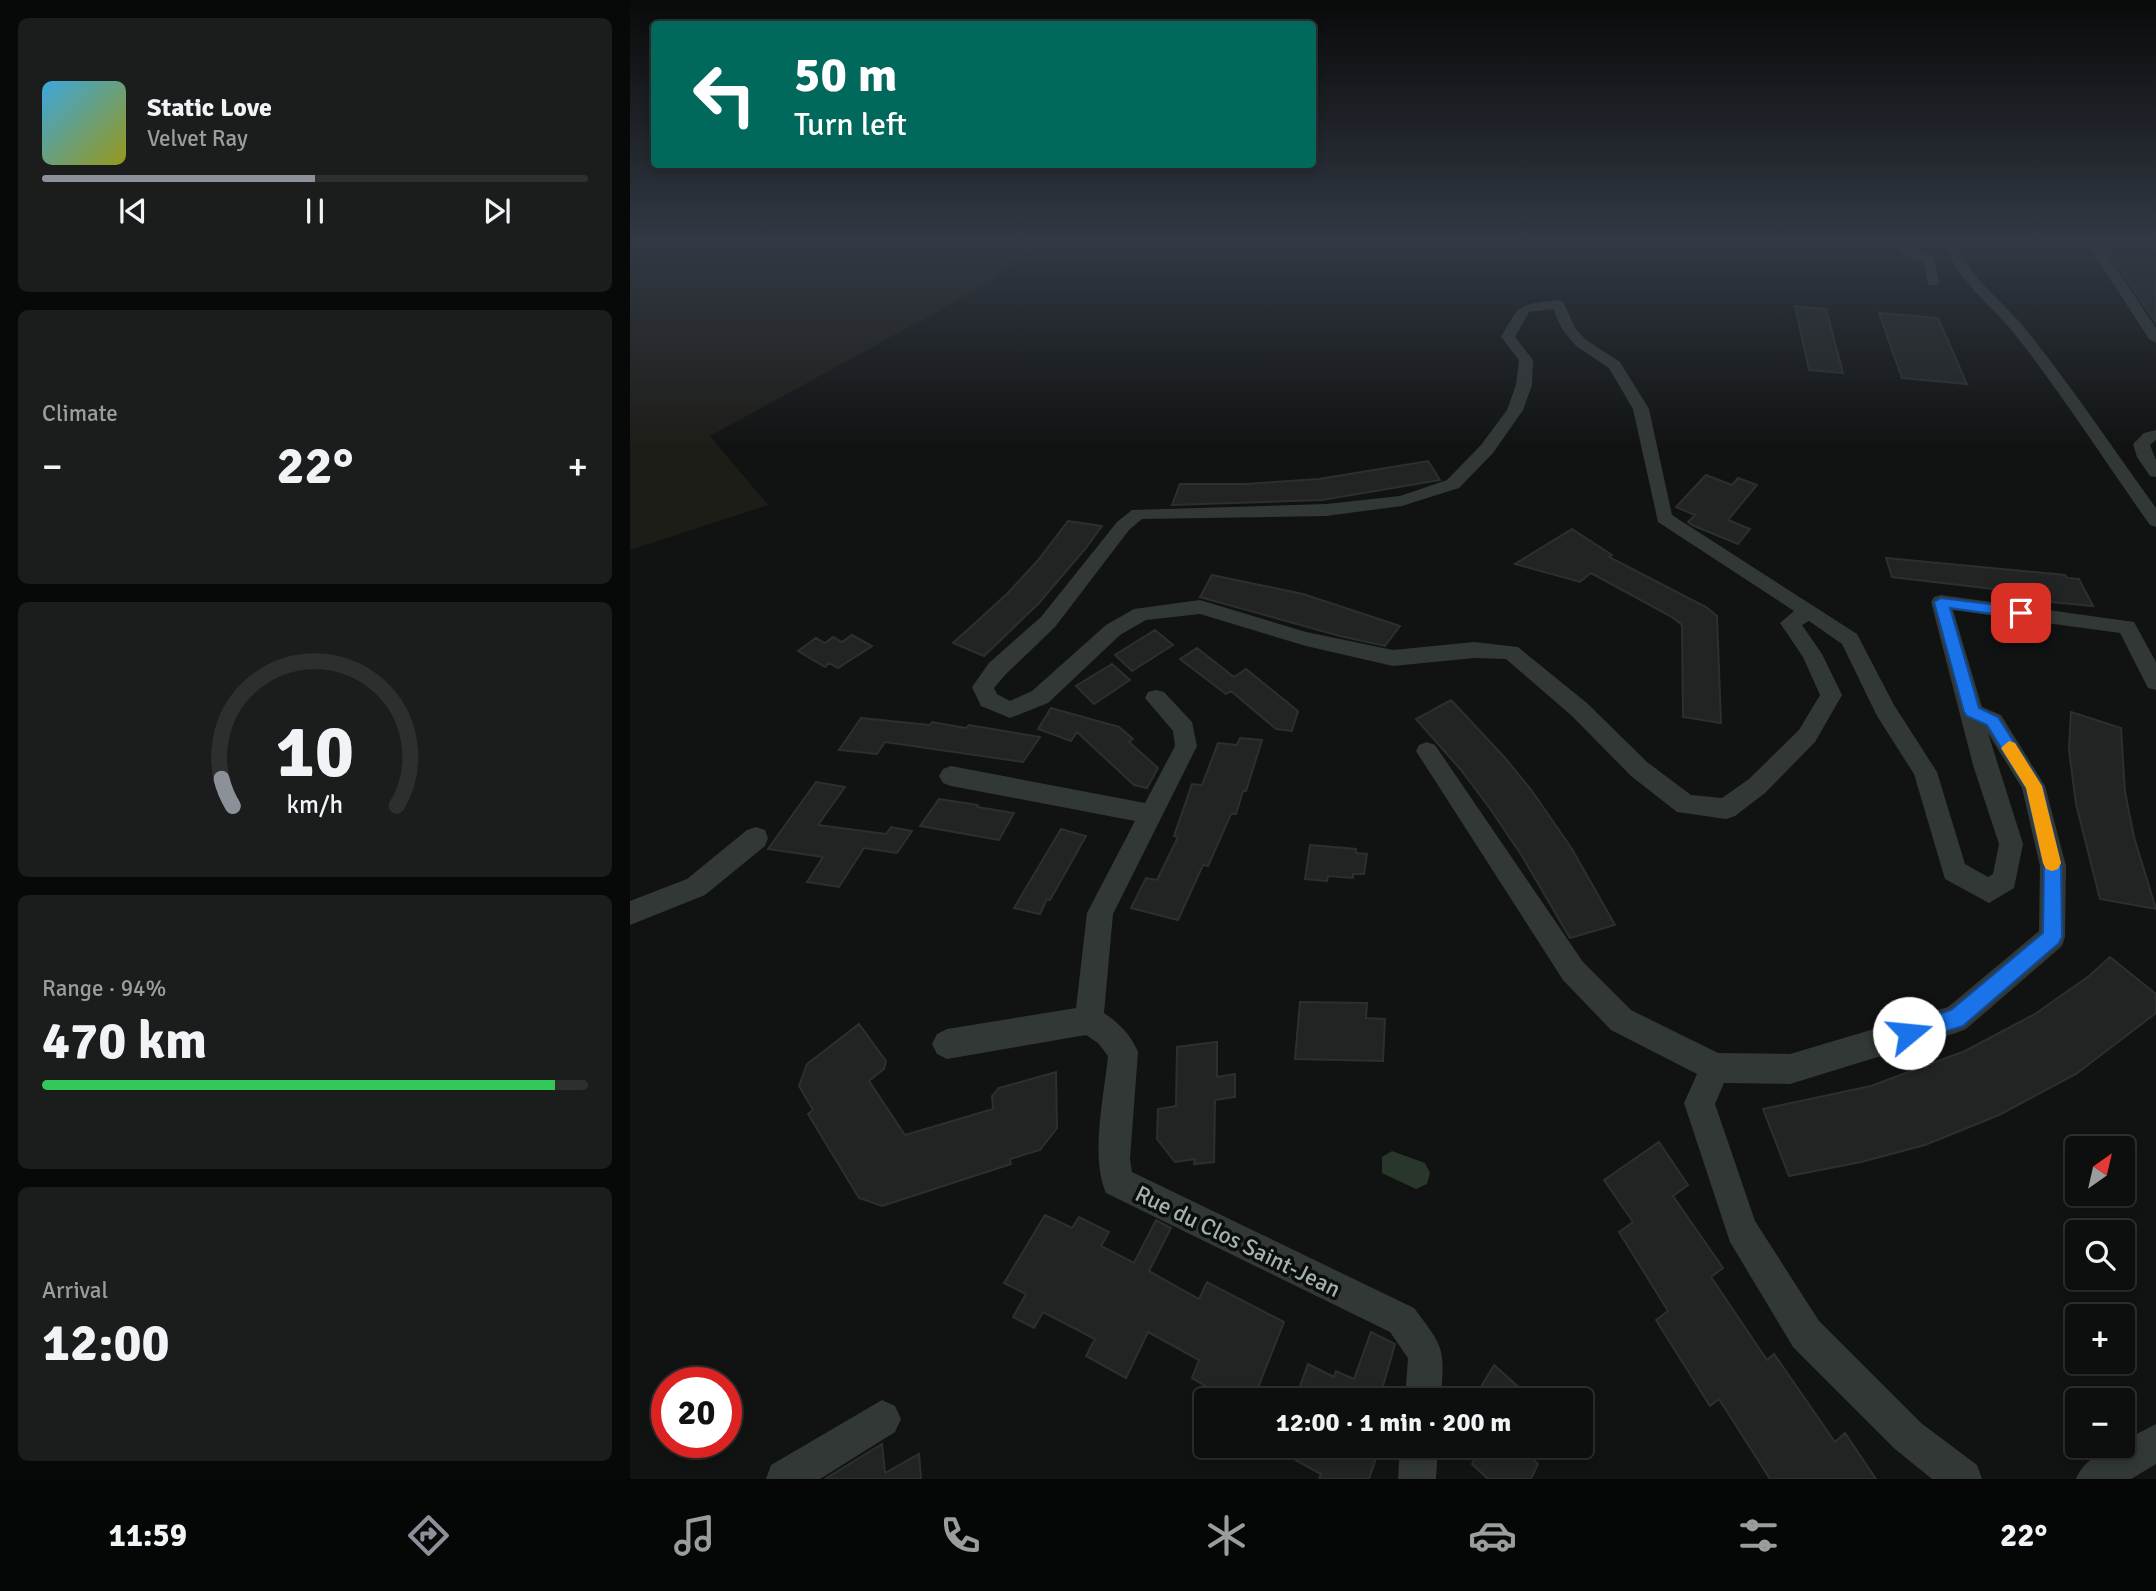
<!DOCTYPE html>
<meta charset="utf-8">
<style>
:root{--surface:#0d0e0e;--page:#1b1c1c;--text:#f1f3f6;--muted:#9a9c9e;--line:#2d2e2e;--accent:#8c9099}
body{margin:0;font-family:Signika,sans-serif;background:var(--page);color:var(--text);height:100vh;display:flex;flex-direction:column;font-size:26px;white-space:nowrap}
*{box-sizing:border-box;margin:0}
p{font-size:23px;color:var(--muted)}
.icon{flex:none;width:38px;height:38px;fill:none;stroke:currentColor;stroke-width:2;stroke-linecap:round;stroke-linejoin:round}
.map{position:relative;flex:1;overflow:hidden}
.panel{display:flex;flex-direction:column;gap:18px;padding:18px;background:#070808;width:630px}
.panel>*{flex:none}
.top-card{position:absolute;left:21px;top:21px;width:665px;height:147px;border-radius:7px;box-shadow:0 4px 10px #0003,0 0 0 2px var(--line);background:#00695c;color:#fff;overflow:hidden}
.needle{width:46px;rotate:34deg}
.fabs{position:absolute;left:1435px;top:1136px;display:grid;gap:14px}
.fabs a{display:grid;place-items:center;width:70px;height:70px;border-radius:7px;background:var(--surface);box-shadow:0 4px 10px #0003,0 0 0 2px var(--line);font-size:35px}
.speed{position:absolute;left:21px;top:1367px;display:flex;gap:14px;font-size:35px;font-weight:700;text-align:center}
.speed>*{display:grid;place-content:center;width:91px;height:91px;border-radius:50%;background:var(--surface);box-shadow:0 4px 10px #0003,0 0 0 2px var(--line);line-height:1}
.speed .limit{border:10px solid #d22;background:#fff;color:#111}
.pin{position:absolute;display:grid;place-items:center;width:60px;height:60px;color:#fff;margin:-30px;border-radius:14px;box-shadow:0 4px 10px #0006}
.me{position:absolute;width:77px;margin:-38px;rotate:73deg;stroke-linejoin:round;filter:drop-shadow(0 0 5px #0008)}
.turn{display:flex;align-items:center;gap:24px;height:147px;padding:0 28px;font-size:32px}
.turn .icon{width:91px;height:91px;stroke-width:2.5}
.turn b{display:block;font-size:49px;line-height:60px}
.big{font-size:52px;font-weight:800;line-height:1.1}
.panel .card{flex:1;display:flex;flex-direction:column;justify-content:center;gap:10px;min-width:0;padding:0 24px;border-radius:10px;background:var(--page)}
.panel .dial{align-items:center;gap:0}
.dial svg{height:182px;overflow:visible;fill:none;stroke:var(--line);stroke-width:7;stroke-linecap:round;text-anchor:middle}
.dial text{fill:var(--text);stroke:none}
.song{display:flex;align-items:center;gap:21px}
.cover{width:84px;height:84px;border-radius:10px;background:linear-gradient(135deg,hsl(200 70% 55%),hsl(60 70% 35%))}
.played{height:7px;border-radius:4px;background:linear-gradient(90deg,var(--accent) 50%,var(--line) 50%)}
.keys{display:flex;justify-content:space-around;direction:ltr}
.heat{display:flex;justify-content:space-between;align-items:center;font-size:38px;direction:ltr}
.charge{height:10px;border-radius:5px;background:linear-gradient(90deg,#34c759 94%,var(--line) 0)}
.trip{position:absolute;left:564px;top:1388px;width:399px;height:70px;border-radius:7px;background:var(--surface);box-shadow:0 4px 10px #0003,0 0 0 2px var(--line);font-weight:800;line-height:70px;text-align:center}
.tab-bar{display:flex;height:112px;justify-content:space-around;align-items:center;background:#050606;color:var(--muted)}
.tab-bar .icon{width:49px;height:49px}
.tab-bar .active{color:var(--accent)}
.tab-bar b{font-size:32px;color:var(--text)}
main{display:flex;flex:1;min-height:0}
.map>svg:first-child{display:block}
.green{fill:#1d1d18}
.water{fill:#28362b}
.building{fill:#212423;stroke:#2b2f2e;stroke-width:2}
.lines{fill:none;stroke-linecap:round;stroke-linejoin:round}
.minor{fill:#323836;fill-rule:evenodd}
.route{fill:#1a73e8;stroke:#114b97;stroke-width:2}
.slow{fill:#f59e0b}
.labels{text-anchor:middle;stroke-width:7;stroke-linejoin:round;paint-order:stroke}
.near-street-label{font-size:23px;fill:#a3b3aa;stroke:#0c0e0d}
</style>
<main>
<section class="panel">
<div class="card">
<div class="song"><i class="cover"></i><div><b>Static Love</b><p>Velvet Ray</p></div></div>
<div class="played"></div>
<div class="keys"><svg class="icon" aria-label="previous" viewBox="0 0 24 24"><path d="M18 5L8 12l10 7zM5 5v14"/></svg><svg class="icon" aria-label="pause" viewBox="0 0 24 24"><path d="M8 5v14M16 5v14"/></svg><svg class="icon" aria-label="next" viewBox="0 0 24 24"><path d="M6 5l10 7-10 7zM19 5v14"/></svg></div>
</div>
<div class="card"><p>Climate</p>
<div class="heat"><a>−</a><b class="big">22°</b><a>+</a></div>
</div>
<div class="card dial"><svg viewBox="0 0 100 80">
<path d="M14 69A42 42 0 1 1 86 69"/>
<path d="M14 69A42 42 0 0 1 9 57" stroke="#8c9099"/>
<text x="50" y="56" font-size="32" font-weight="700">10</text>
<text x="50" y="72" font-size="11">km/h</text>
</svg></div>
<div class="card"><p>Range · 94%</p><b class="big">470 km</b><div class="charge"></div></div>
<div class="card"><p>Arrival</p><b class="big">12:00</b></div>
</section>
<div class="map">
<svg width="1526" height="1479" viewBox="0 0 1526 1479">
<rect width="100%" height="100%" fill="#111312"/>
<path class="green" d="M0,240H407L361,282L80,436L138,505L0,550Z"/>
<path class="water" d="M762,1151L795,1163L800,1173L797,1184L786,1189L752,1173V1157Z"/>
<path class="building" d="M1470,240L1514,248L1526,264V323Z
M1165,306L1196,309L1213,373L1179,370Z
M1249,313L1308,318L1337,384L1272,378Z
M798,461L810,480L692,500L542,505L550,484H615L689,479Z
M1076,475L1102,485L1108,478L1127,485L1098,520L1120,529L1108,544L1062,525L1058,522L1065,515L1046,507Z
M438,521L472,526L456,548L409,603L354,656L323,643L377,594L409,559Z
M942,529L982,555L979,557L1076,607L1087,616L1091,723L1053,717L1052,625L1042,617L961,573L950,582L885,564Z
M1256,558L1435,575L1437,578L1449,579L1463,606L1411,601L1407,594L1262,577Z
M582,575L673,594L770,626L755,646L710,636L570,597Z
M525,630L543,645L502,671L485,655Z
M222,635L242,646L208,668L199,663L195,667L168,651L186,638L195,643L203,637L212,642Z
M567,648L604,677L616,669L668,711L662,731L646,729L601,691L596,694L550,659Z
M482,664L500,680L464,704L446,686Z
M821,700L876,759L902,791L942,849L985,925L940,938L892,856L861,810L831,770L786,719Z
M421,708L489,727L503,739L499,742L528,768L517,788L504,785L447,732L441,741L408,729Z
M1441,712L1491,728L1495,792L1504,837L1526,909L1470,899L1446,804L1439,750Z
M231,718L300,725L302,722L336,728L339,725L410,737L393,762L255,742L247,754L209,750Z
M610,738L632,740L616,791H613L606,814H601L578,866L573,865L548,920L501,908L516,878L527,880L548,837L544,836L562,784L572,785L588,743L607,745Z
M186,782L215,787L188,825L256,834L261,827L282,831L267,853L234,848L209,887L177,882L193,857L138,849Z
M309,799L348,805L347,807L384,813L369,840L290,826Z
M431,829L456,836L420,900L417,899L410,914L384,908Z
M680,845L726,849V853L737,854L734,874H723V878L698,876L697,881L675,879Z
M1480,957L1526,994V1013L1446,1074L1369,1115L1295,1145L1231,1162L1159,1176L1133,1109L1241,1086L1335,1051L1405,1014L1459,976Z
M670,1002L737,1003L736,1018L755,1019L753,1061L665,1059Z
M229,1024L256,1061L254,1069L239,1081L275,1135L363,1109L362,1096L369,1088L426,1072L427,1128L410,1150L380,1159L381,1164L252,1206L229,1198L178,1114L183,1110L169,1086L177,1064Z
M587,1042V1077L605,1074V1097L585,1100L584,1162L564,1164L565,1159L545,1162L527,1139L528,1109L546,1106L547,1047Z
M1029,1142L1058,1185L1043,1196L1093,1268L1081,1277L1137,1360L1144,1354L1205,1442L1215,1433L1246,1479H1140L1089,1399L1080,1406L1026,1320L1038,1311L989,1232L1003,1222L974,1180Z
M415,1215L442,1228L449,1217L479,1232L471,1246L504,1263L526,1220L541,1228L519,1271L569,1299L577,1282L654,1322L623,1400H575L580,1389L562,1378L569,1360L518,1332L496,1378L456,1356L465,1339L413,1312L404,1328L383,1317L396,1294L374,1283Z
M741,1332L765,1344L749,1400H665L678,1364L704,1377L706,1371L724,1379Z
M864,1365L903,1400H843Z
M252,1444L255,1473L289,1454L291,1479H195Z
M640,1446H730L747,1455L739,1479H689L691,1474Z
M852,1446H905L900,1456L908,1464L901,1479H858L842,1464Z"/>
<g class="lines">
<path class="minor" d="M1267,240H1279L1280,247L1304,258L1309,282L1308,285H1298L1294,263L1270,252Z
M1314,240H1326C1339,280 1372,299 1397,331C1443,388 1483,449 1526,508V527L1520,525C1475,462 1434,397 1387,337C1362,304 1326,282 1314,240Z
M1455,240H1467L1526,328V343L1519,339Z
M1496,240H1526V246L1502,244Z
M928,300L933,301L945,328L956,340L990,362L1019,409L1042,515L1227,634L1264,705L1307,772L1335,864L1358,877L1363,874L1369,844L1343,765L1301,602L1304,597L1311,595L1504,622L1526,662V690L1518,688L1490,633L1323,610L1352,707L1371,715L1415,786L1436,866L1435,937L1432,946L1336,1029L1326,1033L1160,1084L1094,1083L1085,1104L1125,1221L1189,1321L1291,1423L1347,1465L1352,1479H1302L1265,1449L1163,1347L1100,1242L1054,1103L1067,1074L981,1030L933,980L786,751L789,745L797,742L805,745L953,962L1001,1010L1088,1053L1160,1054L1318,1007L1409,931L1410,866L1392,788L1358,733L1393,844L1384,888L1359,903L1315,879L1284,774L1247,716L1212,644L1179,621L1172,625L1192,654L1212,695L1185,742L1135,793L1105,816L1096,819L1047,812L1001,776L942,716L876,659L844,658L763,666L676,646L570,614L516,620L490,635L418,703L380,718L351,706L342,687L359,663L411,617L487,522L502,510L696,504L770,496L817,480L851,445L877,410L886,385L889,360L871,337C892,301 887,306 928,300ZM923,309L932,329L946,346L979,368L1003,409L1028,522L1164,611L1150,623L1173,657L1190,695L1169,730L1119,779L1092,798L1061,795L1017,762L958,704L888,647L844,642L763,650L676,632L570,600L504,609L476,625L402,691L380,701L367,694L364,688L375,675L425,627L499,530L512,519L696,516L772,506L829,488L863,453L893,410L902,385L903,360L885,337L899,312Z
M1526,430V440L1520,445L1526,460V477L1520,476L1507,457L1503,444L1514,433Z
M526,690L534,692L562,722L567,746L483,914L474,1013C489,1023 501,1035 508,1052L500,1159L502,1172L784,1308C816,1350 814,1348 811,1400H775L778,1358L760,1332L476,1193C460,1156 474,1097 478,1056L468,1043L456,1035L317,1059L307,1054L302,1044L307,1034L317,1029L446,1008L457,913L505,821L321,786L313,783L309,776L313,769L321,766L515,803L545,746L543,731L515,698L518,692Z
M126,827L135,830L138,838L135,846L75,895L0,925V901L57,879L117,830Z
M252,1400L265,1406L271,1419L265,1432L190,1479H136L141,1465Z
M1526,1424V1464L1501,1479H1446C1452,1463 1474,1446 1493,1446V1441Z
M770,1446H808L806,1479H768Z"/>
</g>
<linearGradient id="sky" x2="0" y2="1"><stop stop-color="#090a0a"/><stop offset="0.54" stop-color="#323944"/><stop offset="1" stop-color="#323944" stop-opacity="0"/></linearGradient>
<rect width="1526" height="447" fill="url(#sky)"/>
<path class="route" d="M1311,598L1391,608L1398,613L1391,618L1320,608L1349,708L1368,717L1412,786L1431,866L1432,937L1429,943L1333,1026L1279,1043L1272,1040L1269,1033L1272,1026L1321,1010L1413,933L1414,866L1396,788L1357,725L1337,716L1334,712L1304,602Z"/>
<path class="slow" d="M1379,741L1385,743L1412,786L1431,863L1428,869L1422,871L1416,869L1413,863L1396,788L1371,748Z"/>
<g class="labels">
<g class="near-street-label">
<text transform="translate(608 1241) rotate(26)" y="8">Rue du Clos Saint-Jean</text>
</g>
</g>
</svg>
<div class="fabs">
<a><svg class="needle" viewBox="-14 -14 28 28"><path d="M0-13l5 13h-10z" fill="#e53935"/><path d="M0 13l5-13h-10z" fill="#9a9c9e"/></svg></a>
<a><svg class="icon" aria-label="search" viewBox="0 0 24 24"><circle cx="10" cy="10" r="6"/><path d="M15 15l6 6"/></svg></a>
<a>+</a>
<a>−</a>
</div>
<div class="speed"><div class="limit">20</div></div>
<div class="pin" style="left:1391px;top:613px;background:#d93025"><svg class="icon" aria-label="arrive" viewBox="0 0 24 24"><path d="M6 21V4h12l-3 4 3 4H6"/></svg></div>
<svg class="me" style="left:1279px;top:1033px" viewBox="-20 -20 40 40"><circle r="19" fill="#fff"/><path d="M0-13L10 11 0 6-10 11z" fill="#1a73e8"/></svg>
<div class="trip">12:00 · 1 min · 200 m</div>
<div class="top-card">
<div class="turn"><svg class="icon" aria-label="left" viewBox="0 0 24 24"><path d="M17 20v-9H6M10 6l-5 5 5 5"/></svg><div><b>50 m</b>Turn left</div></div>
</div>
</div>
</main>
<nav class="tab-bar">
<b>11:59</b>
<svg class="icon active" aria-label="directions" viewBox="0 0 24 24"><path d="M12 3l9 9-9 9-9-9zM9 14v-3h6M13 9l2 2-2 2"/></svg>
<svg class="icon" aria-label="music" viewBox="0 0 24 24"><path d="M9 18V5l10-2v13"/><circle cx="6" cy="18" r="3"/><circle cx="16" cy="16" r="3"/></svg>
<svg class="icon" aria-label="phone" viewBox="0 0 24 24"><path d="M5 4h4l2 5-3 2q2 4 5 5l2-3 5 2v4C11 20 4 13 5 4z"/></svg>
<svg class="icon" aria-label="climate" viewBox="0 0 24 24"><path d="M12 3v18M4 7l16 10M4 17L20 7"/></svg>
<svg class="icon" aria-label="car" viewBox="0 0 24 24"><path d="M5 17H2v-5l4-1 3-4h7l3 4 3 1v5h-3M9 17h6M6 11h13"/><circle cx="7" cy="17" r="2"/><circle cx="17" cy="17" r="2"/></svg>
<svg class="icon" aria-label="filters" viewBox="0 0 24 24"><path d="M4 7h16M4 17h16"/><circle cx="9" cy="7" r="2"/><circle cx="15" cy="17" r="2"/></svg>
<b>22°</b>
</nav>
